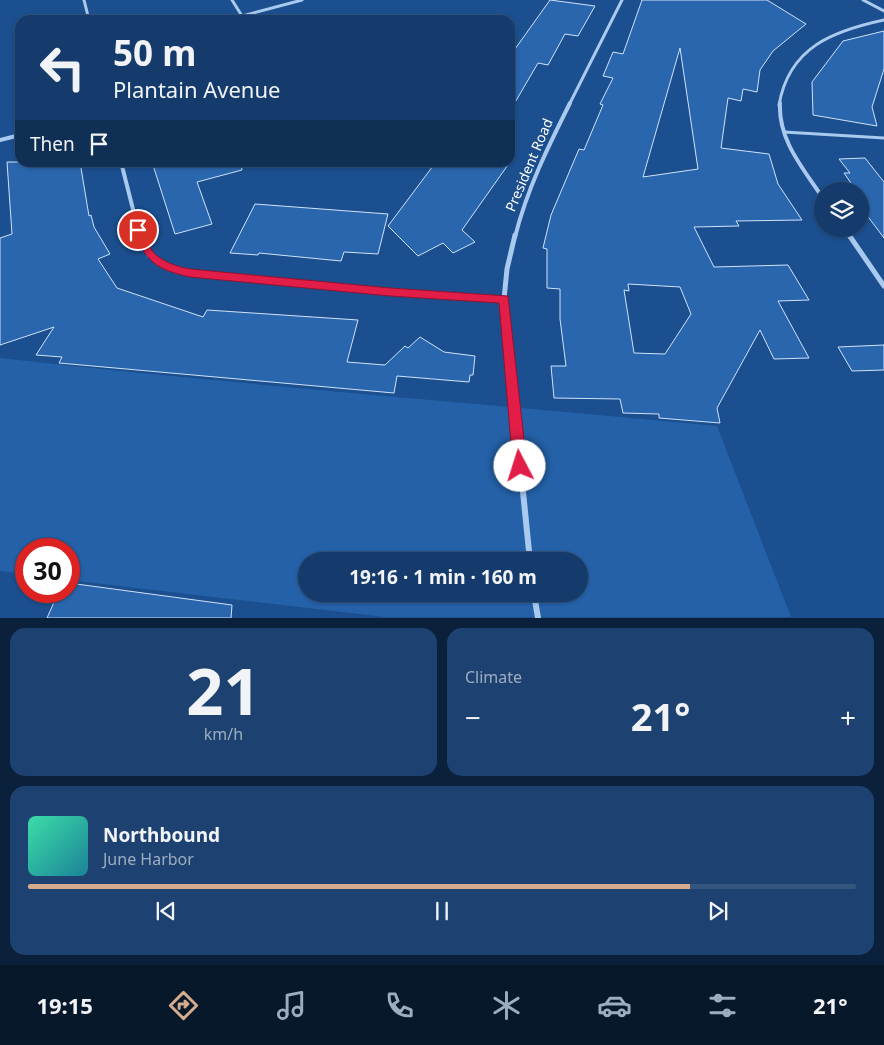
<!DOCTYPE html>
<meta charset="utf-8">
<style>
:root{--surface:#143b6b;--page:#1d4271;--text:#f1f3f6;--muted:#9dadc1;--line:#33557e;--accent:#d6ab8b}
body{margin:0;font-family:"Noto Sans",sans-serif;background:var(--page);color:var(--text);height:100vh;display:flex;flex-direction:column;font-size:19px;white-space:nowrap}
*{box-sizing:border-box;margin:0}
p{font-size:16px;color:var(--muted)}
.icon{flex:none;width:28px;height:28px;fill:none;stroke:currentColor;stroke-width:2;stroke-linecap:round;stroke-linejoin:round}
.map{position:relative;height:618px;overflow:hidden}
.details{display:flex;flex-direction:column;gap:10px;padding:10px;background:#0b203b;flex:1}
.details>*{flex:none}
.hud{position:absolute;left:15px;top:15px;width:500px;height:152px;border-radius:15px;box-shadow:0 1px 4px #0004,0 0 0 1px var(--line);background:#143b6b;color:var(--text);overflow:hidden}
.buttons{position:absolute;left:814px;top:182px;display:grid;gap:10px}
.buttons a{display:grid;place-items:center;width:55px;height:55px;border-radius:50%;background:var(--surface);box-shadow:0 1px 4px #0004,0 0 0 1px var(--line);font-size:25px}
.speed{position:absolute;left:15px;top:538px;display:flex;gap:10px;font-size:25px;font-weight:700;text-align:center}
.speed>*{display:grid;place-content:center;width:65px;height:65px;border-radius:50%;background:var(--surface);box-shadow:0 1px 4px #0004,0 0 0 1px var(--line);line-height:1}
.speed .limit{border:8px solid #d22;background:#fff;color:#111}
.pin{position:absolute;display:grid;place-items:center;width:42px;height:42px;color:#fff;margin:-21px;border:2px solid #fff;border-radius:50%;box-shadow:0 1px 5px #0007}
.me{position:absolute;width:55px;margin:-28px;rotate:355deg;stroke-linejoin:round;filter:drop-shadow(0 0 4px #0008)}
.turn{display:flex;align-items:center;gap:18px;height:105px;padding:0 15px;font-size:22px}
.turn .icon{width:65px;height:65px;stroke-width:2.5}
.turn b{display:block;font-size:35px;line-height:42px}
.then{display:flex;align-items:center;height:48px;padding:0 15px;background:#0003;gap:10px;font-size:19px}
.big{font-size:38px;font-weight:700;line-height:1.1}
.details .tile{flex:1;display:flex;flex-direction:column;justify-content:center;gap:8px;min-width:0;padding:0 18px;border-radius:15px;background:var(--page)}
.details .dial{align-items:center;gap:0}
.dial b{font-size:65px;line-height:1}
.song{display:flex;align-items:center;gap:15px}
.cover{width:60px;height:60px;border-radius:8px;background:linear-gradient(135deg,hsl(160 70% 55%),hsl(190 70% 35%))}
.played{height:5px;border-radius:2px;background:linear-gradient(90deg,var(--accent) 80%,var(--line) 80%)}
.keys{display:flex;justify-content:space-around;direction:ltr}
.heat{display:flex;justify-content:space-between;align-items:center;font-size:28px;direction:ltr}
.details .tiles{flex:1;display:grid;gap:10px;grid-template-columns:1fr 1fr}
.tile:last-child{grid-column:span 2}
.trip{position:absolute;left:298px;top:552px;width:290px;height:50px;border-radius:25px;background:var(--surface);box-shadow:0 1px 4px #0004,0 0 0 1px var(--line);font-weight:700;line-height:50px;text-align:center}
.dock{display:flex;height:80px;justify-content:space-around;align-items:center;background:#08182b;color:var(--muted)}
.dock .icon{width:35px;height:35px}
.dock .on{color:var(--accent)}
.dock b{font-size:22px;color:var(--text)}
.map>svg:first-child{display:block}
.green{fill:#2461a8;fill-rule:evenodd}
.building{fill:#2a66ad;stroke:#cfe3fa;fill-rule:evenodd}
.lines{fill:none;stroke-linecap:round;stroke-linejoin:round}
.service{stroke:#a9c9ee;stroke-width:3}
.minor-far3{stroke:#a9c9ee;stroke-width:3}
.minor-far2{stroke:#a9c9ee;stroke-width:4}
.minor-far1{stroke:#a9c9ee;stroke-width:5}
.minor{stroke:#a9c9ee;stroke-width:6}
.route{fill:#e11d48;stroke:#92132f}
.labels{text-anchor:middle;stroke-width:5;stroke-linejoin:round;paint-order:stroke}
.street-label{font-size:14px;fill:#fff;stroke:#1b4f8f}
</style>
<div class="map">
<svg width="884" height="618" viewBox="0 0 884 618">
<rect width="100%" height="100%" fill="#1b4f8f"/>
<path class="green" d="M0,358C239,385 478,403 717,426L791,617H385L69,580V549H26V574L0,571ZM306,561H579V594H306Z"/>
<path class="building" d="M550,0L595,6L578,36L565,34L548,65L538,63L510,111V56Z
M642,0H767L806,24L773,51L760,70L757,92L743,89L741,101L728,98L721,148L769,154L778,184L802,220L736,221L739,226L694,227L714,267L788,265L809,300L778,301L809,358L774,359L760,330L717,408L720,423L659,418V414L623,413L620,399L554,398L551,366H566L560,319V289L547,288V249L543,248L551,215L579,149L584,150L603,105L600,104L613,78L603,76L613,52L623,54ZM680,48L698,169L643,177ZM628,284L680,287L691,314L665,354L634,353L624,290L629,291Z
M884,31V69L872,107L877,126L813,115L812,82L843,41Z
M865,158L884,182V238L860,206V191H848L844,186H853L844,173H850L839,159Z
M7,162H80L89,216L91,215L94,227L110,254L98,259L117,288L203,317L207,310L358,320L347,362L385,365L405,346L408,348L420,337L444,352L475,356L473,375H470L469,382L397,376L394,393L59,363L62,357L36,355L54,327L0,345V238L12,234Z
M152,162H241L242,170L197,182L212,224L175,234Z
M436,162H510L462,230L475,242L453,253L443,243L418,256L388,226Z
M255,204L388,214L378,254L344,252L341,261L259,253L258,255L230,253Z
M884,345V370L852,371L838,347Z
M69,583L232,605L231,618H47L59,591H69Z"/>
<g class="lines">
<path class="service" d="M784,132L884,138"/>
<path class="minor-far3" d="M84,0L89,20
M232,0L242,16
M863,0L884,11
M227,20L302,0
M569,105L622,0
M779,105C789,47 833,31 884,20"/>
<path class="minor-far2" d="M780,103C778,140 803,168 822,197
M0,140L20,135
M121,162L140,237
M845,229L850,237
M515,237C527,189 548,147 570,103"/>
<path class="minor-far1" d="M140,235L149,255L173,269L215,276L390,292L504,299
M849,235L884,286
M514,405L504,299L507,269L515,235"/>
<path class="minor" d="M514,403L530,561
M534,594L538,618"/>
</g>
<path class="route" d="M138,227C147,230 147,246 154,253C163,262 178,267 190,269L390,288L508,296L527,466L525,471L520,473L515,471L513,466L499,303L390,296L190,277C154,269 148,262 132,230Z"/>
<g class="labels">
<g class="street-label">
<text transform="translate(529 165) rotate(-67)" y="5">President Road</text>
</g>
</g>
</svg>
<div class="buttons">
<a><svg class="icon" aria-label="layers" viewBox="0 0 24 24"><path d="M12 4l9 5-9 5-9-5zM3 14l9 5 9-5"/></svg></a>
</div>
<div class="speed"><div class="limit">30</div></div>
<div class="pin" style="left:138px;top:230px;background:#d93025"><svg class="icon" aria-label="arrive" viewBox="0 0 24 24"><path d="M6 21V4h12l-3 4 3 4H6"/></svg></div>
<svg class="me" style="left:520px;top:466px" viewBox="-20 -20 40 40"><circle r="19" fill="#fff"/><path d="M0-13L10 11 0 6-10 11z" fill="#e11d48"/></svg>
<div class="trip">19:16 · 1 min · 160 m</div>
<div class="hud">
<div class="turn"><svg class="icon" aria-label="left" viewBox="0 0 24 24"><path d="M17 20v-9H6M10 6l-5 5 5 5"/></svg><div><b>50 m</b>Plantain Avenue</div></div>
<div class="then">Then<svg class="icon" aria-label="arrive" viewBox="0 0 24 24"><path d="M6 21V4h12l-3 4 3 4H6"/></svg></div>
</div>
</div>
<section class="details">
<div class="tiles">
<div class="tile dial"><b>21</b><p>km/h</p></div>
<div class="tile"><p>Climate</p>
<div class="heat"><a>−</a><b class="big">21°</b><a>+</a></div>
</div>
<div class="tile">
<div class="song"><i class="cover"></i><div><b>Northbound</b><p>June Harbor</p></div></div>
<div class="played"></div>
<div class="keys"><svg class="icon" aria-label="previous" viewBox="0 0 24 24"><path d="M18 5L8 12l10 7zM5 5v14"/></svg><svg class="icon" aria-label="pause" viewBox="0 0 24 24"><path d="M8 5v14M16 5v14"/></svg><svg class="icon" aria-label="next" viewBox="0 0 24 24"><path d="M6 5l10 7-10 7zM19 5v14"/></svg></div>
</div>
</div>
</section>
<nav class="dock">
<b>19:15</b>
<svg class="icon on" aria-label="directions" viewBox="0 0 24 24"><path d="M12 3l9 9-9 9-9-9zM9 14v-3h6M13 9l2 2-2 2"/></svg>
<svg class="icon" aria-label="music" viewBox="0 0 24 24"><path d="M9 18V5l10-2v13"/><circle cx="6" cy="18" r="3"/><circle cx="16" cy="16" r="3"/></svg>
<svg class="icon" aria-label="phone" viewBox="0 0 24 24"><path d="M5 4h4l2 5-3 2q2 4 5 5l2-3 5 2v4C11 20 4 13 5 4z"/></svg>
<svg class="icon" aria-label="climate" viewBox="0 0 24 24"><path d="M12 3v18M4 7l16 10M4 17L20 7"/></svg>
<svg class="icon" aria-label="car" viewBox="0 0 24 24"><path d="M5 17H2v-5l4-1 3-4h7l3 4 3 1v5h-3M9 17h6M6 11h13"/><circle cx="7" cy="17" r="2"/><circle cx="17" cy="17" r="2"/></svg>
<svg class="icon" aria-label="filters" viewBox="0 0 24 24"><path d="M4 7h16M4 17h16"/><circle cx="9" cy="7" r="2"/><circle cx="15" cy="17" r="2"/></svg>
<b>21°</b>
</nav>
